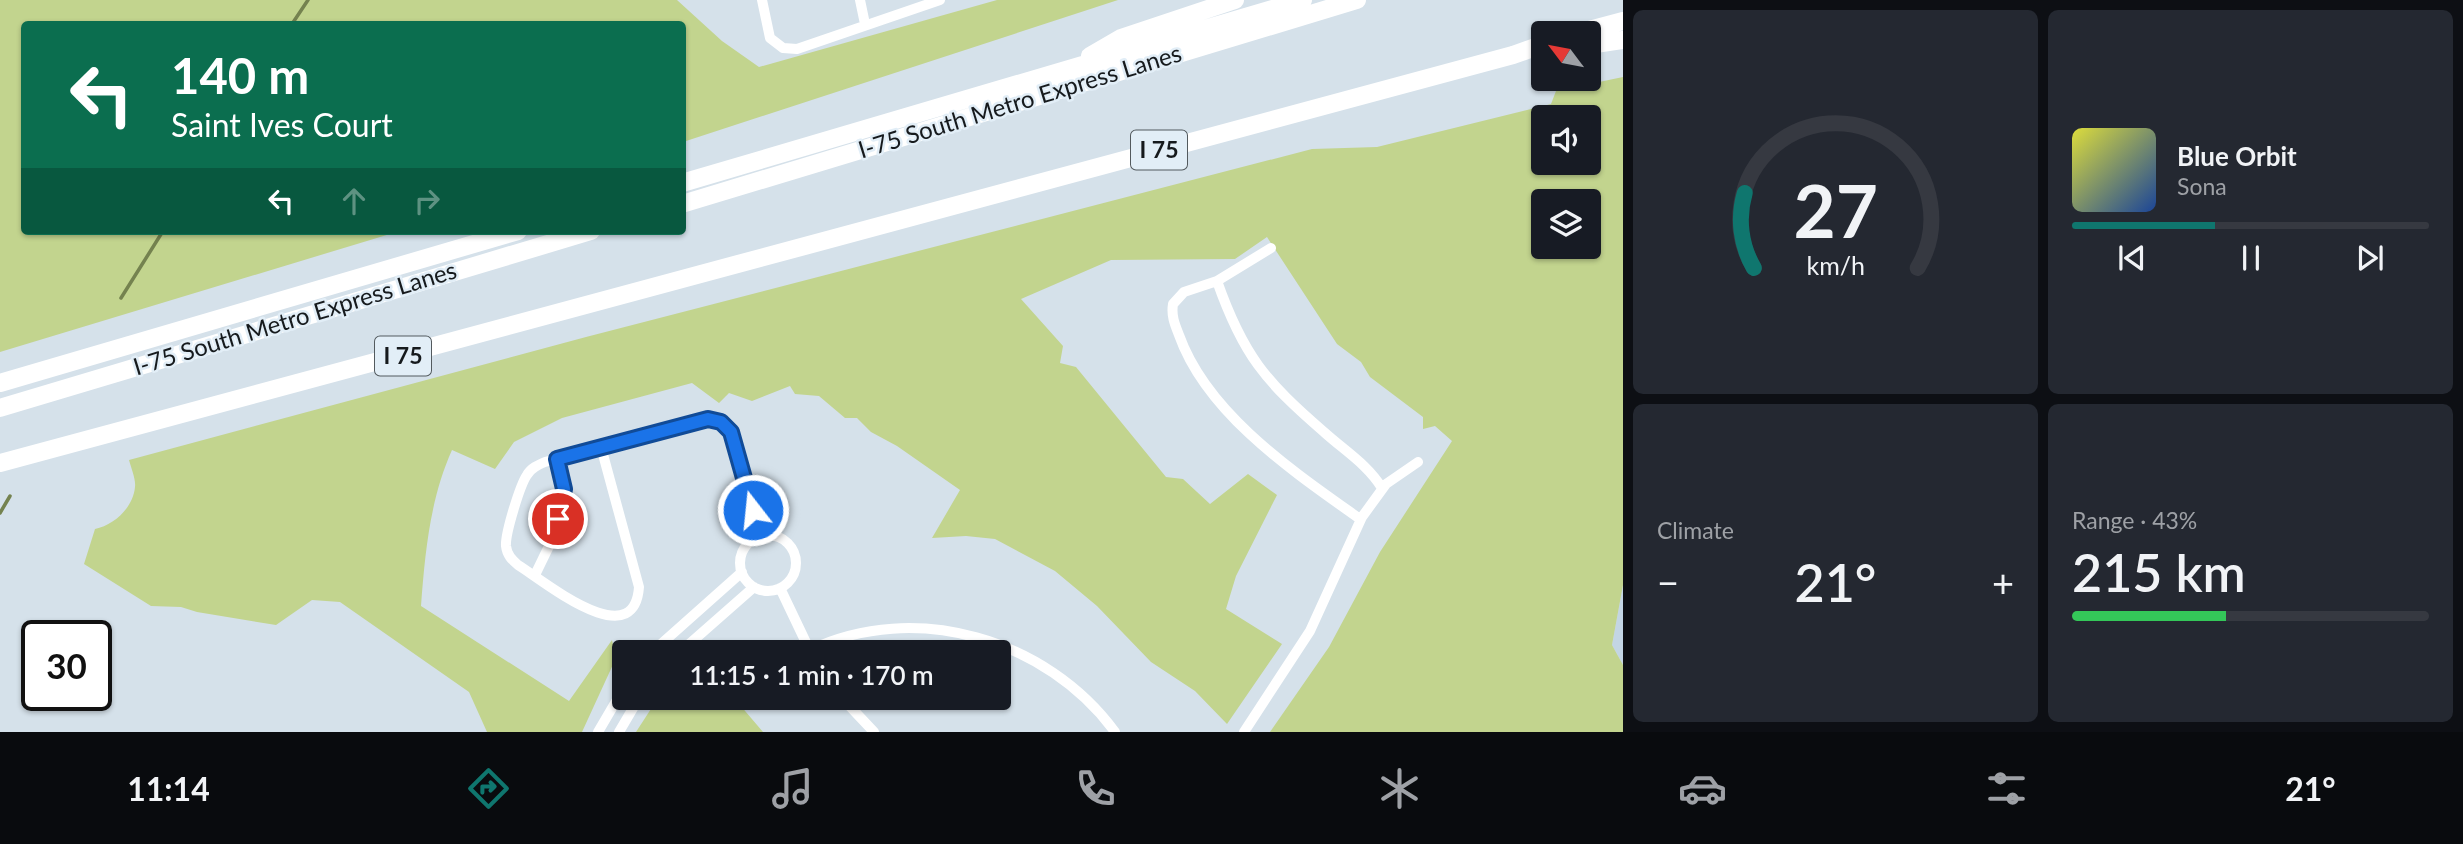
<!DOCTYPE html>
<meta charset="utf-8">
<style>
:root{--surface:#171b24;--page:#242831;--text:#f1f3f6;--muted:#9ea1a6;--line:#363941;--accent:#0f766e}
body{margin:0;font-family:Lato,sans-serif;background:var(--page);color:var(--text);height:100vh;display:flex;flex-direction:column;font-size:26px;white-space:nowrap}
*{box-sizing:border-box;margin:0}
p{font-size:23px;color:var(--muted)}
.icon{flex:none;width:38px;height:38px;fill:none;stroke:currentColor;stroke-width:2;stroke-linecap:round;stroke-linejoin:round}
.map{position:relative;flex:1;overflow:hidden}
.panel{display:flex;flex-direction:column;gap:10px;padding:10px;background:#0d0f14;width:840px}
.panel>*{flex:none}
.banner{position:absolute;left:21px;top:21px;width:665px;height:214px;border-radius:7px;box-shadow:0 2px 5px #0004;background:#0b6e4f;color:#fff;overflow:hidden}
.needle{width:46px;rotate:302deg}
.controls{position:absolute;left:1531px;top:21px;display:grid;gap:14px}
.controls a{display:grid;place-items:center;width:70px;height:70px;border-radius:7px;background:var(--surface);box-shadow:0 2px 5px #0004;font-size:35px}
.speed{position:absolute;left:21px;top:620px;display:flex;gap:14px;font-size:35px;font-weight:700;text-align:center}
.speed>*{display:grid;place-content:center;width:91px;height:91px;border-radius:50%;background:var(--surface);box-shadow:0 2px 5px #0004;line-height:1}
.speed .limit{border:4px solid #111;border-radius:10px;background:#fff;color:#111}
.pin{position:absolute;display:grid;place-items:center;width:60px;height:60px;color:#fff;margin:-30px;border:4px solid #fff;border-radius:50%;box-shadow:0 2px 7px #0007}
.me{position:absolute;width:77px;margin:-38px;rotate:344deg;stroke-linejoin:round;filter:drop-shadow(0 0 5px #0008)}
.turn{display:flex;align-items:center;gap:24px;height:147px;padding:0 35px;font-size:32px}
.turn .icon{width:91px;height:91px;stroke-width:2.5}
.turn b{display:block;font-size:49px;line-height:60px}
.lanes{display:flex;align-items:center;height:66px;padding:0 35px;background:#0003;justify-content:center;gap:35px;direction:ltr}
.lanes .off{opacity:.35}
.big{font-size:52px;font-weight:600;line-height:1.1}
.panel .card{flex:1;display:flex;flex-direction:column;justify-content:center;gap:10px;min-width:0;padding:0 24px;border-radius:10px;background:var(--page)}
.panel .dial{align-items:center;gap:0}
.dial svg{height:182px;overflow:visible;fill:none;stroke:var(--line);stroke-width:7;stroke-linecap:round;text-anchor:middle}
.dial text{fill:var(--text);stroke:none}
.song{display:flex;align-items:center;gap:21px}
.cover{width:84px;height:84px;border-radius:10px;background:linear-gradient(135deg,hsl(60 70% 55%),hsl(220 70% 35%))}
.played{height:7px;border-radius:4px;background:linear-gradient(90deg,var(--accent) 40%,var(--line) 40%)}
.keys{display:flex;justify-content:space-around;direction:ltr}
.heat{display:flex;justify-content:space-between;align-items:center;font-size:38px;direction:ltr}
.charge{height:10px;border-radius:5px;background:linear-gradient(90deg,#34c759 43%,var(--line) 0)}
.panel .tiles{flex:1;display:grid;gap:10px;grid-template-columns:repeat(2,1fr)}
.trip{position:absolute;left:612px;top:640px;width:399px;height:70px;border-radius:7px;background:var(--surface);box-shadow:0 2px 5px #0004;font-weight:600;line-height:70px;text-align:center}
.dock{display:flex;height:112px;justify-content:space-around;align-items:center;background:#090b0e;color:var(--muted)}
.dock .icon{width:49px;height:49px}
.dock .current{color:var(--accent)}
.dock b{font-size:32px;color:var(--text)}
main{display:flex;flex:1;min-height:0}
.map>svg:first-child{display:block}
.built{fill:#c3d5e4}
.green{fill:#c2d48e;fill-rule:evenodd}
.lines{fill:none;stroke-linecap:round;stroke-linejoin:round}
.stream{stroke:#74824f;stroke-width:3.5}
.street{stroke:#fff;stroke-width:10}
.highway{stroke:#fff;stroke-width:18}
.route-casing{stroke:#114b97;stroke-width:18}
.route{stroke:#1a73e8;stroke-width:12}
.labels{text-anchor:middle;stroke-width:5;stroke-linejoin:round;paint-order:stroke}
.shield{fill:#e2eef7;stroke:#535a5e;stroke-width:2}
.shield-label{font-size:23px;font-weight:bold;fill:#161a1d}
.street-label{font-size:24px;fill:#161a1d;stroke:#e2eef7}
</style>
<main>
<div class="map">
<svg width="1623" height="732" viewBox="0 0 1623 732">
<rect width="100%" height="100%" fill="#d5e1ea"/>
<path class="built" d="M1623,585V665L1612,645Z"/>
<path class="green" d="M0,0H677L722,41L759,67L997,0H1118L683,142L682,24H24V231H400L0,352Z
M1623,77V585L1612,645L1623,665V732H1270L1329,647L1380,552L1452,441L1435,426L1423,429V417L1370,377L1361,362L1337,344L1267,237L1235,259L1111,260L1021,299L1063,346L1060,363L1076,367L1166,477L1183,479L1210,504L1248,474L1277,495L1236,576L1226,609L1282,644L1227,724L1195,691L1151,662L1097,606L1055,571L995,539L966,536L932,538L960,490L897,446L871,432L857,418H845L819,396L795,394L790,386L752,401L729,393L719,403L692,383L562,418L514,442L495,469L452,450C430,499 425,553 421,606L569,701L612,640L616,658L582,732H487L469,692L340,602L312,600L276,625L197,612L181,607L151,606L84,564L95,529C114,525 133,508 135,487C136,479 131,468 129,460L586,337L1312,149L1377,147L1551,104L1556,91ZM1544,117H1589V163H1544ZM1544,201H1589V247H1544Z
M658,698H734L763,732H636Z"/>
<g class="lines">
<path class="stream" d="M292,24L308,0
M121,298L163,231
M0,513L10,496"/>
<path class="street" d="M762,0L770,38L783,48L797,49L940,0
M860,0L865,24
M1271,248L1217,281L1184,292L1173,304C1171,316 1175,325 1179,335C1207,414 1294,472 1360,519
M1217,281C1243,355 1265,381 1324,432C1345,451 1367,464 1382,488
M601,447L639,587C634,656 544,581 518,565C512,560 507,555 506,546C505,534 520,485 527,475C531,468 538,465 545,462L704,420H717L731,432L760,537
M740 563a28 28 0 1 1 56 0a28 28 0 1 1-56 0Z
M535,575L551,542L564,496L557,459
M780,588L811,653
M810,650C915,600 1047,639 1115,732
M651,653L742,572
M679,653L754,587
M842,698L874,732
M598,732L625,686
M619,732L639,698
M1244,732L1310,631L1362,517L1386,484L1418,462"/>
<path class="highway" d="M1578,33L1623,21
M1589,45L1623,40
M1090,56L1121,38L1235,0
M682,183L1303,0
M682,204L1357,0
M0,383L518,231
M0,408L591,231
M0,463L1513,55L1544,44"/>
</g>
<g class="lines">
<defs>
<path id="route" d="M558,519L564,489L557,459L708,419L721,422L731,432L753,510"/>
</defs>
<use href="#route" class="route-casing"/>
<use href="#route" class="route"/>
</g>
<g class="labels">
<g class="shield">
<rect x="1131" y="130.5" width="56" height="39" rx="5"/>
<rect x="375" y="336.5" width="56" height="39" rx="5"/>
</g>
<g class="shield-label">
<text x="1159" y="158">I 75</text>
<text x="403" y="364">I 75</text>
</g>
<g class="street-label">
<text transform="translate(1020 102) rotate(-17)" y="8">I-75 South Metro Express Lanes</text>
<text transform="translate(295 319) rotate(-17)" y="8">I-75 South Metro Express Lanes</text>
</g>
</g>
</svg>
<div class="controls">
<a><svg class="needle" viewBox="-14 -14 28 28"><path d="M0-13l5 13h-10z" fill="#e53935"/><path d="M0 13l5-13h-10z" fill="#9ea1a6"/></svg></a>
<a><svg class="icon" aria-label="sound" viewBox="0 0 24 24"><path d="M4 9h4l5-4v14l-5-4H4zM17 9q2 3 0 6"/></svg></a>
<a><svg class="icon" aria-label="layers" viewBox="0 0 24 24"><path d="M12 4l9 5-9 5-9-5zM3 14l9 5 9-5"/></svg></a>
</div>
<div class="speed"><div class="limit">30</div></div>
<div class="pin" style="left:558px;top:519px;background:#d93025"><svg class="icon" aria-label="arrive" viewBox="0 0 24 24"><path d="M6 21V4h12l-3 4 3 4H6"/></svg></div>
<svg class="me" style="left:753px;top:510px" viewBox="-20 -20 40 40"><circle r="17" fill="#1a73e8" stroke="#fff" stroke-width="3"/><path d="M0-11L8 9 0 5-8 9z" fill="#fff"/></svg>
<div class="trip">11:15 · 1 min · 170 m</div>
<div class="banner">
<div class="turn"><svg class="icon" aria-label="left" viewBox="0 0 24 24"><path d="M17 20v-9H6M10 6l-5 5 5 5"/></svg><div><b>140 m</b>Saint Ives Court</div></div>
<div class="lanes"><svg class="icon" aria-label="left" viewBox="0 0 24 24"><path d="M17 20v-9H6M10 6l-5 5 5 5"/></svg><svg class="icon off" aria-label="ahead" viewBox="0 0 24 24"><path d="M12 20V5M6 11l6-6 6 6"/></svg><svg class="icon off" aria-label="right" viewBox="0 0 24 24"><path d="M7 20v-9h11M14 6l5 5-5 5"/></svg></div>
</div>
</div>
<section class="panel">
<div class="tiles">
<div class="card dial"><svg viewBox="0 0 100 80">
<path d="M14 69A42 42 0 1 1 86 69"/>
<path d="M14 69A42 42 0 0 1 10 36" stroke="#0f766e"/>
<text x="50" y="56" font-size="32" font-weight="700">27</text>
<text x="50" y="72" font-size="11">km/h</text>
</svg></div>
<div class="card">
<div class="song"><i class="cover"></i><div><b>Blue Orbit</b><p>Sona</p></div></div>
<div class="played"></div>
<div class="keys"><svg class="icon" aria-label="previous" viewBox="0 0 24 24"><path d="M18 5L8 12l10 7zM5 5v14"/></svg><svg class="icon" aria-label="pause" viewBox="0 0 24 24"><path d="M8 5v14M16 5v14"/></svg><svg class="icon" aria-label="next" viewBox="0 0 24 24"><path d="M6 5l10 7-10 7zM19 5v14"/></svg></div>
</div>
<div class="card"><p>Climate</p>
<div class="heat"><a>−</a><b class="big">21°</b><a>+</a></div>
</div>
<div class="card"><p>Range · 43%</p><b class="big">215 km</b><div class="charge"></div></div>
</div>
</section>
</main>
<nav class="dock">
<b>11:14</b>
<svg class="icon current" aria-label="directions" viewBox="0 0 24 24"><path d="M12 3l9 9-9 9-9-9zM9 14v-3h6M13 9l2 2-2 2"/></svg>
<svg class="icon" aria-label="music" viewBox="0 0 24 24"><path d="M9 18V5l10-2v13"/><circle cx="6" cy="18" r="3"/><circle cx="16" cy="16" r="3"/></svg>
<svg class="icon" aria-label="phone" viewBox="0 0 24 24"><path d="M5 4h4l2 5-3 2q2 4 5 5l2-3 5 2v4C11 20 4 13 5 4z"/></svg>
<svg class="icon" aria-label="climate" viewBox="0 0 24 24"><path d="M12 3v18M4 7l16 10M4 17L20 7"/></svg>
<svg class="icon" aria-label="car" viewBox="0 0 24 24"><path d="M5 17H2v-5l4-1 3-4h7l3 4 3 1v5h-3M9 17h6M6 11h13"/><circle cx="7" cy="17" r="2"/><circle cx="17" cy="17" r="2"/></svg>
<svg class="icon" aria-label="filters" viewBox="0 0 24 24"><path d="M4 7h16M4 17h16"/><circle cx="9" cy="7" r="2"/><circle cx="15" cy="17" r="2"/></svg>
<b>21°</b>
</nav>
